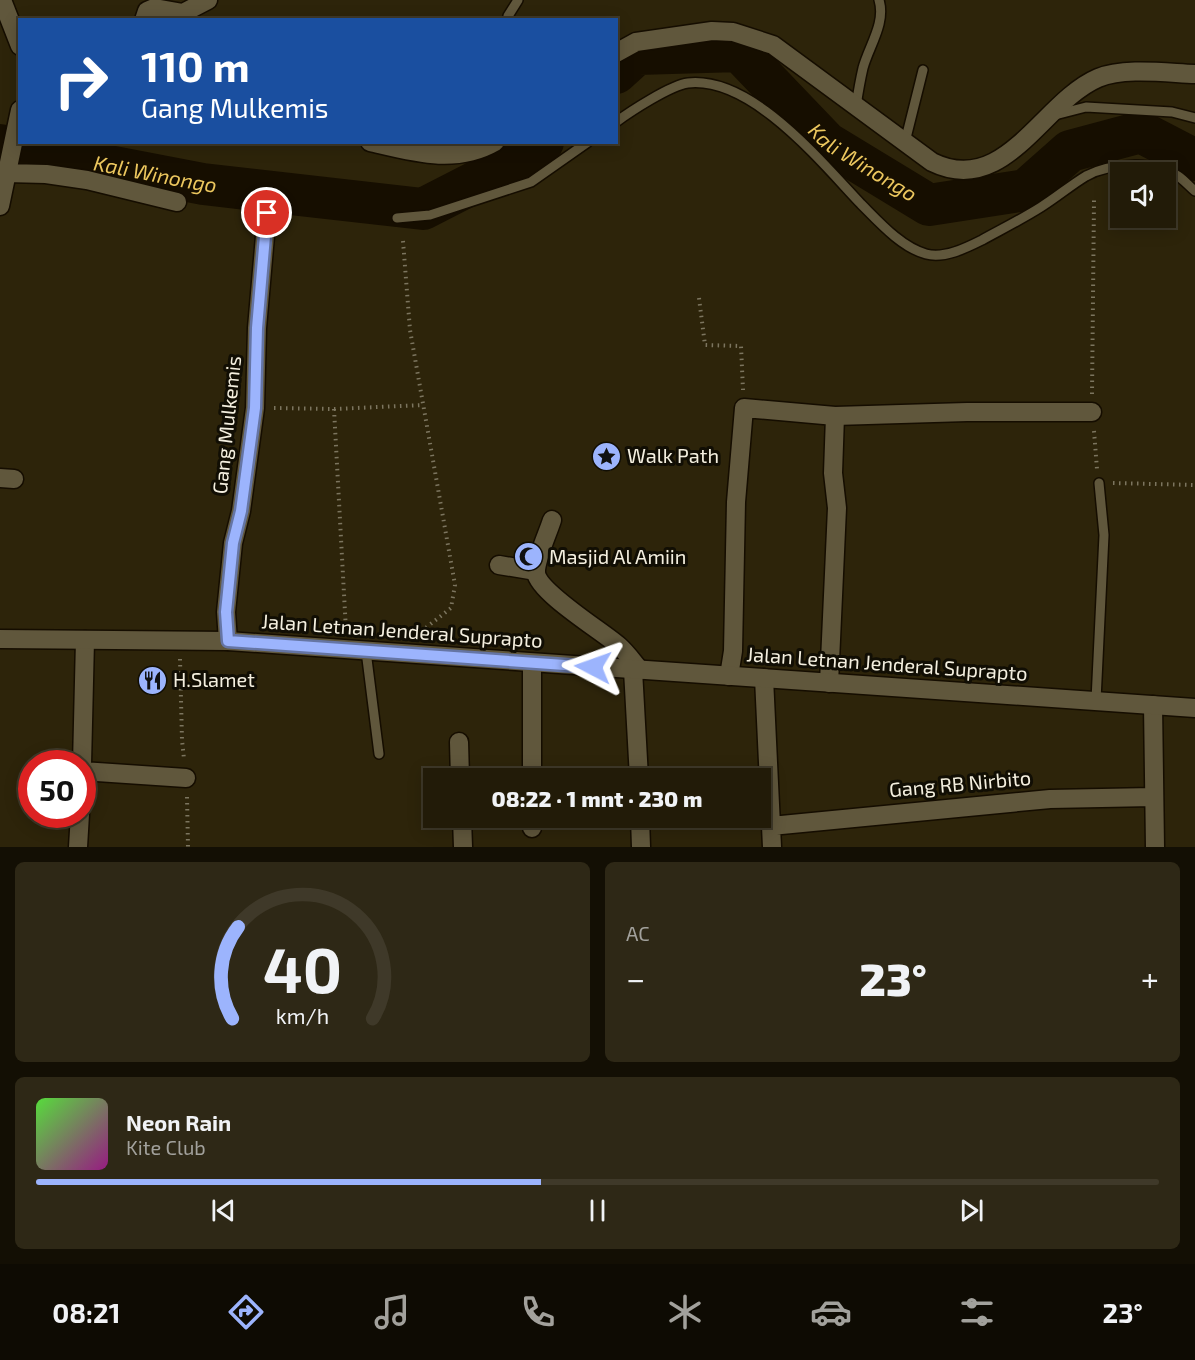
<!DOCTYPE html>
<html lang="id">
<meta charset="utf-8">
<style>
:root{--surface:#221b08;--page:#2e2816;--text:#f1f3f6;--muted:#a2a19c;--line:#3f3929;--accent:#9cb4fd}
body{margin:0;font-family:"Exo 2",sans-serif;background:var(--page);color:var(--text);height:100vh;display:flex;flex-direction:column;font-size:22px;white-space:nowrap}
*{box-sizing:border-box;margin:0}
p{font-size:20px;color:var(--muted)}
.icon{flex:none;width:33px;height:33px;fill:none;stroke:currentColor;stroke-width:2;stroke-linecap:round;stroke-linejoin:round}
.map{position:relative;height:847px;overflow:hidden}
.drawer{display:flex;flex-direction:column;gap:15px;padding:15px;background:#130f04;flex:1}
.drawer>*{flex:none}
.banner{position:absolute;left:18px;top:18px;width:600px;height:126px;border-radius:0px;box-shadow:0 3px 15px #0003,0 0 0 2px var(--line);background:#1a4fa0;color:#fff;overflow:hidden}
.tools{position:absolute;left:1110px;top:162px;display:grid;gap:12px}
.tools a{display:grid;place-items:center;width:66px;height:66px;border-radius:0px;background:var(--surface);box-shadow:0 3px 15px #0003,0 0 0 2px var(--line);font-size:30px}
.speed{position:absolute;left:18px;top:750px;display:flex;gap:12px;font-size:30px;font-weight:700;text-align:center}
.speed>*{display:grid;place-content:center;width:78px;height:78px;border-radius:50%;background:var(--surface);box-shadow:0 3px 15px #0003,0 0 0 2px var(--line);line-height:1}
.speed .limit{border:9px solid #d22;background:#fff;color:#111}
.pin{position:absolute;display:grid;place-items:center;width:51px;height:51px;color:#fff;margin:-26px;border:3px solid #fff;border-radius:50%;box-shadow:0 2px 6px #0007}
.me{position:absolute;width:66px;margin:-33px;rotate:274deg;stroke-linejoin:round;filter:drop-shadow(0 0 4px #0008)}
.turn{display:flex;align-items:center;gap:21px;height:126px;padding:0 24px;font-size:27px}
.turn .icon{width:78px;height:78px;stroke-width:2.5}
.turn b{display:block;font-size:42px;line-height:51px}
.big{font-size:45px;font-weight:800;line-height:1.1}
.drawer .card{flex:1;display:flex;flex-direction:column;justify-content:center;gap:9px;min-width:0;padding:0 21px;border-radius:9px;background:var(--page)}
.drawer .dial{align-items:center;gap:0}
.dial svg{height:156px;overflow:visible;fill:none;stroke:var(--line);stroke-width:7;stroke-linecap:round;text-anchor:middle}
.dial text{fill:var(--text);stroke:none}
.song{display:flex;align-items:center;gap:18px}
.cover{width:72px;height:72px;border-radius:9px;background:linear-gradient(135deg,hsl(110 70% 55%),hsl(310 70% 35%))}
.played{height:6px;border-radius:3px;background:linear-gradient(90deg,var(--accent) 45%,var(--line) 45%)}
.keys{display:flex;justify-content:space-around;direction:ltr}
.heat{display:flex;justify-content:space-between;align-items:center;font-size:33px;direction:ltr}
.drawer .tiles{flex:1;display:grid;gap:15px;grid-template-columns:1fr 1fr}
.card:last-child{grid-column:span 2}
.trip{position:absolute;left:423px;top:768px;width:348px;height:60px;border-radius:0px;background:var(--surface);box-shadow:0 3px 15px #0003,0 0 0 2px var(--line);font-weight:800;line-height:60px;text-align:center}
.dock{display:flex;height:96px;justify-content:space-around;align-items:center;background:#0e0b03;color:var(--muted)}
.dock .icon{width:42px;height:42px}
.dock .current{color:var(--accent)}
.dock b{font-size:27px;color:var(--text)}
.map>svg:first-child{display:block}
.lines{fill:none;stroke-linecap:round;stroke-linejoin:round}
.river{stroke:#160e00;stroke-width:42}
.service-casing{stroke:#150d00;stroke-width:12}
.minor-casing{stroke:#150d00;stroke-width:21}
.secondary-casing{stroke:#150d00;stroke-width:21}
.path{stroke:#7c755f;stroke-width:4;stroke-dasharray:1.5 4.5;stroke-linecap:butt}
.service{stroke:#60573c;stroke-width:9}
.minor{stroke:#60573c;stroke-width:18}
.secondary{stroke:#60573c;stroke-width:18}
.route-casing{stroke:#6575a4;stroke-width:15}
.route{stroke:#9cb4fd;stroke-width:10}
.labels{text-anchor:middle;stroke-width:6;stroke-linejoin:round;paint-order:stroke}
.street-label{font-size:20px;fill:#f4efdf;stroke:#110e04}
.poi-label{font-size:20px;fill:#f4efdf;stroke:#110e04;text-anchor:start}
.water-label{font-size:21px;font-style:italic;fill:#ecc75e;stroke:#110e04}
</style>
<div class="map">
<svg width="1195" height="847" viewBox="0 0 1195 847">
<rect width="100%" height="100%" fill="#2d240a"/>
<g class="lines">
<g class="river">
<path id="s1" d="M616,73L637,54L739,51L827,143L929,205L1026,190L1070,151L1141,132L1195,160"/>
<path id="s2" d="M0,145L203,184L423,209L534,152L543,142"/>
</g>
<defs>
<path id="service" d="M508,16L518,0
M856,106C858,93 860,81 863,68C869,46 886,23 879,0
M1055,115L1086,107L1172,112L1195,118
M616,122C631,111 671,85 688,83C752,76 822,163 861,204C879,222 901,247 926,254C944,259 966,248 982,240C1002,229 1022,219 1041,207C1057,197 1071,185 1086,176C1110,163 1155,160 1178,176C1184,180 1189,186 1195,191
M905,142L923,70
M397,218L430,215L531,182L588,142
M366,651L379,754
M1096,700L1104,535L1099,483"/>
<path id="minor" d="M2,0L20,46
M144,20L147,11L154,8L183,13L208,0
M616,53L636,42L712,31L733,32L773,45L932,162C1005,198 1042,102 1098,78C1124,67 1167,73 1195,74
M370,142C413,152 455,165 495,142
M6,173L46,174L87,180L177,202
M0,206L20,110
M0,478L14,479
M552,520C548,533 535,561 536,573C539,593 602,631 619,646C627,653 633,662 640,670
M499,565L536,571
M228,641L226,612L233,543L241,511L255,408L257,328L267,213
M633,670L639,778
M729,676L733,651L736,502L744,408L835,416L967,412H1092
M764,678L772,847
M829,683L837,508L833,473L835,416
M1153,705L1155,847
M459,742L460,778
M82,764L85,640
M82,771L186,778
M532,778V663
M462,818L463,847
M640,818L641,847
M771,826L1050,799L1153,797
M532,828V818
M78,847L80,814"/>
<path id="secondary" d="M0,639L228,641L1195,708"/>
</defs>
<use href="#service" class="service-casing"/>
<use href="#minor" class="minor-casing"/>
<use href="#secondary" class="secondary-casing"/>
<path class="path" d="M403,241L410,330L455,585L451,608L418,634
M699,298L705,345L741,346L743,390
M1092,394L1094,200
M274,408L334,409L423,405
M334,409L346,631
M1094,431L1097,469
M1113,483L1195,485
M180,659L182,740L184,759
M187,797L188,847"/>
<use href="#service" class="service"/>
<use href="#minor" class="minor"/>
<use href="#secondary" class="secondary"/>
</g>
<g class="lines">
<defs>
<path id="route" d="M267,213L257,328L255,408L241,511L233,543L226,612L228,641L593,667"/>
</defs>
<use href="#route" class="route-casing"/>
<use href="#route" class="route"/>
</g>
<defs>
<symbol id="sight-disc" viewBox="-11 -11 22 22"><circle r="9.5" fill="#9cb4fd" stroke="#110e04"/><path d="M0-6L1.8-2.2L6-1.7L2.9 1.2L3.7 5.4L0 3.3L-3.7 5.4L-2.9 1.2L-6-1.7L-1.8-2.2Z" fill="#111"/></symbol>
<symbol id="mosque-disc" viewBox="-11 -11 22 22"><circle r="9.5" fill="#9cb4fd" stroke="#110e04"/><path d="M3.5-4.9A6 6 0 1 0 3.5 4.9A5 5 0 1 1 3.5-4.9Z" fill="#111"/></symbol>
<symbol id="restaurant-disc" viewBox="-11 -11 22 22"><circle r="9.5" fill="#9cb4fd" stroke="#110e04"/><path d="M-5-6h1v4h1v-4h1v4h1v-4h1v5L-1.5 .5V6h-2V.5L-5-1ZM5-6V6H3V1.5H1.5Q1.5-4 5-6Z" fill="#111"/></symbol>
</defs>
<g fill-rule="evenodd">
<use href="#sight-disc" x="590" y="440" width="33" height="33"/>
<use href="#mosque-disc" x="512" y="540" width="33" height="33"/>
<use href="#restaurant-disc" x="136" y="664" width="33" height="33"/>
</g>
<g class="labels">
<g class="street-label">
<text transform="translate(227 425) rotate(-84)" y="7">Gang Mulkemis</text>
<text transform="translate(402 631) rotate(4)" y="7">Jalan Letnan Jenderal Suprapto</text>
<text transform="translate(887 664) rotate(4)" y="7">Jalan Letnan Jenderal Suprapto</text>
<text transform="translate(960 784) rotate(-5)" y="7">Gang RB Nirbito</text>
</g>
<g class="poi-label">
<text x="627" y="463">Walk Path</text>
<text x="549" y="564">Masjid Al Amiin</text>
<text x="173" y="687">H.Slamet</text>
</g>
<g class="water-label">
<text dy="7" stroke="none"><textPath href="#s1" startOffset="298">Kali Winongo</textPath></text>
<text dy="7" stroke="none"><textPath href="#s2" startOffset="158">Kali Winongo</textPath></text>
</g>
</g>
</svg>
<div class="tools">
<a><svg class="icon" aria-label="sound" viewBox="0 0 24 24"><path d="M4 9h4l5-4v14l-5-4H4zM17 9q2 3 0 6"/></svg></a>
</div>
<div class="speed"><div class="limit">50</div></div>
<div class="pin" style="left:267px;top:213px;background:#d93025"><svg class="icon" aria-label="arrive" viewBox="0 0 24 24"><path d="M6 21V4h12l-3 4 3 4H6"/></svg></div>
<svg class="me" style="left:593px;top:667px" viewBox="-20 -20 40 40"><path d="M0-17L14 15 0 8-14 15z" fill="#9cb4fd" stroke="#fff" stroke-width="4"/></svg>
<div class="trip">08:22 · 1 mnt · 230 m</div>
<div class="banner">
<div class="turn"><svg class="icon" aria-label="right" viewBox="0 0 24 24"><path d="M7 20v-9h11M14 6l5 5-5 5"/></svg><div><b>110 m</b>Gang Mulkemis</div></div>
</div>
</div>
<section class="drawer">
<div class="tiles">
<div class="card dial"><svg viewBox="0 0 100 80">
<path d="M14 69A42 42 0 1 1 86 69"/>
<path d="M14 69A42 42 0 0 1 17 22" stroke="#9cb4fd"/>
<text x="50" y="56" font-size="32" font-weight="700">40</text>
<text x="50" y="72" font-size="11">km/h</text>
</svg></div>
<div class="card"><p>AC</p>
<div class="heat"><a>−</a><b class="big">23°</b><a>+</a></div>
</div>
<div class="card">
<div class="song"><i class="cover"></i><div><b>Neon Rain</b><p>Kite Club</p></div></div>
<div class="played"></div>
<div class="keys"><svg class="icon" aria-label="previous" viewBox="0 0 24 24"><path d="M18 5L8 12l10 7zM5 5v14"/></svg><svg class="icon" aria-label="pause" viewBox="0 0 24 24"><path d="M8 5v14M16 5v14"/></svg><svg class="icon" aria-label="next" viewBox="0 0 24 24"><path d="M6 5l10 7-10 7zM19 5v14"/></svg></div>
</div>
</div>
</section>
<nav class="dock">
<b>08:21</b>
<svg class="icon current" aria-label="directions" viewBox="0 0 24 24"><path d="M12 3l9 9-9 9-9-9zM9 14v-3h6M13 9l2 2-2 2"/></svg>
<svg class="icon" aria-label="music" viewBox="0 0 24 24"><path d="M9 18V5l10-2v13"/><circle cx="6" cy="18" r="3"/><circle cx="16" cy="16" r="3"/></svg>
<svg class="icon" aria-label="phone" viewBox="0 0 24 24"><path d="M5 4h4l2 5-3 2q2 4 5 5l2-3 5 2v4C11 20 4 13 5 4z"/></svg>
<svg class="icon" aria-label="climate" viewBox="0 0 24 24"><path d="M12 3v18M4 7l16 10M4 17L20 7"/></svg>
<svg class="icon" aria-label="car" viewBox="0 0 24 24"><path d="M5 17H2v-5l4-1 3-4h7l3 4 3 1v5h-3M9 17h6M6 11h13"/><circle cx="7" cy="17" r="2"/><circle cx="17" cy="17" r="2"/></svg>
<svg class="icon" aria-label="filters" viewBox="0 0 24 24"><path d="M4 7h16M4 17h16"/><circle cx="9" cy="7" r="2"/><circle cx="15" cy="17" r="2"/></svg>
<b>23°</b>
</nav>
